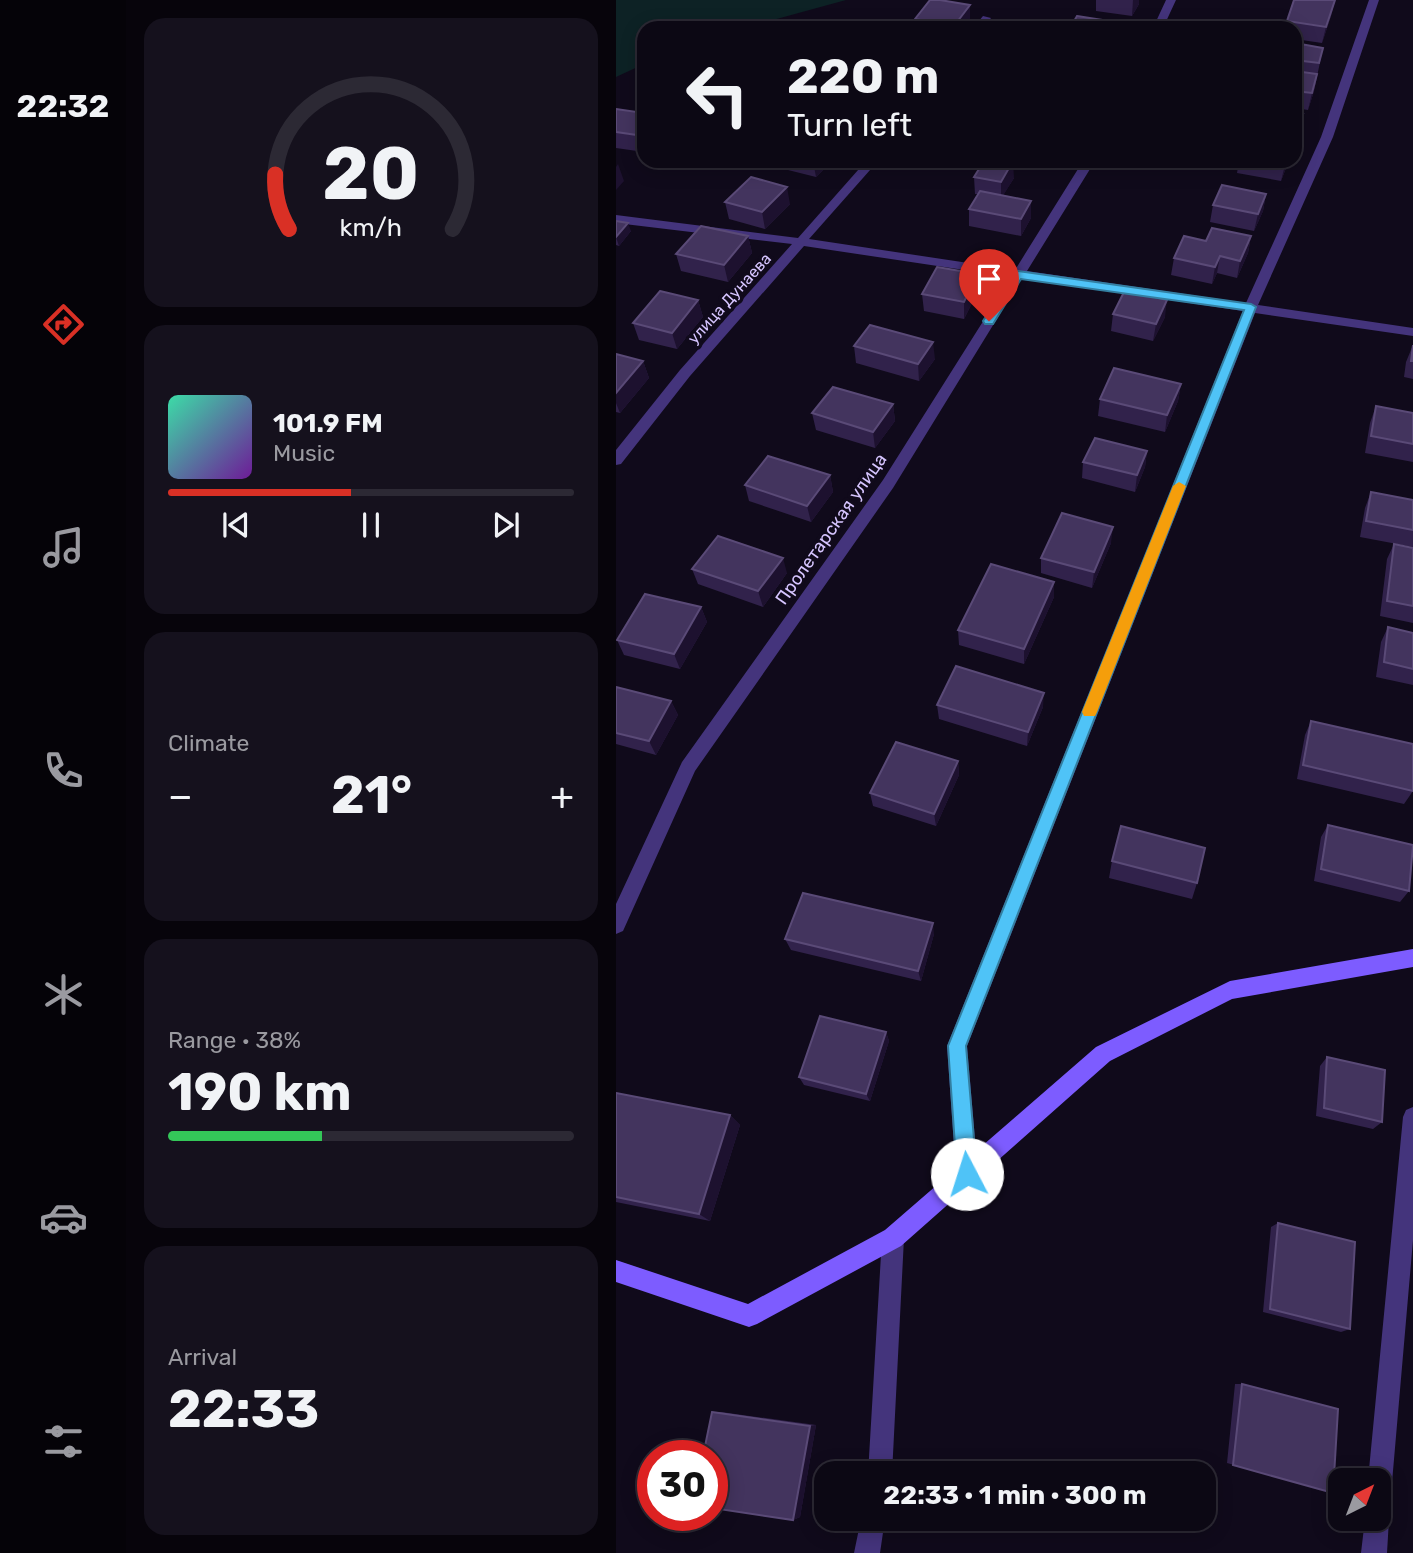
<!DOCTYPE html>
<meta charset="utf-8">
<style>
:root{--surface:#0c0814;--page:#15111d;--text:#f1f3f6;--muted:#9a9aa0;--line:#2c2934;--accent:#d93025}
body{margin:0;font-family:Rubik,sans-serif;background:var(--page);color:var(--text);height:100vh;display:flex;flex-direction:column;font-size:26px;white-space:nowrap}
*{box-sizing:border-box;margin:0}
p{font-size:23px;color:var(--muted)}
.icon{flex:none;width:38px;height:38px;fill:none;stroke:currentColor;stroke-width:2;stroke-linecap:round;stroke-linejoin:round}
.map{position:relative;flex:1;overflow:hidden}
.sheet{display:flex;flex-direction:column;gap:18px;padding:18px;background:#07040b;width:490px}
.sheet>*{flex:none}
.top-card{position:absolute;left:21px;top:21px;width:665px;height:147px;border-radius:21px;box-shadow:0 4px 18px #0003,0 0 0 2px var(--line);background:#0c0814;color:var(--text);overflow:hidden}
.needle{width:46px;rotate:42deg}
.tools{position:absolute;left:712px;top:1468px;display:grid;gap:14px}
.tools a{display:grid;place-items:center;width:63px;height:63px;border-radius:14px;background:var(--surface);box-shadow:0 4px 18px #0003,0 0 0 2px var(--line);font-size:35px}
.speed{position:absolute;left:21px;top:1440px;display:flex;gap:14px;font-size:35px;font-weight:700;text-align:center}
.speed>*{display:grid;place-content:center;width:91px;height:91px;border-radius:50%;background:var(--surface);box-shadow:0 4px 18px #0003,0 0 0 2px var(--line);line-height:1}
.speed .limit{border:10px solid #d22;background:#fff;color:#111}
.pin{position:absolute;display:grid;place-items:center;width:60px;height:60px;color:#fff;margin:-72px -30px;border-radius:50% 50% 50% 0;rotate:-45deg;box-shadow:0 0 7px #0007}
.pin .icon{rotate:45deg}
.me{position:absolute;width:77px;margin:-38px;rotate:355deg;stroke-linejoin:round;filter:drop-shadow(0 0 5px #0008)}
.turn{display:flex;align-items:center;gap:24px;height:147px;padding:0 35px;font-size:32px}
.turn .icon{width:91px;height:91px;stroke-width:2.5}
.turn b{display:block;font-size:49px;line-height:60px}
.big{font-size:52px;font-weight:700;line-height:1.1}
.sheet .widget{flex:1;display:flex;flex-direction:column;justify-content:center;gap:10px;min-width:0;padding:0 24px;border-radius:21px;background:var(--page)}
.sheet .dial{align-items:center;gap:0}
.dial svg{height:182px;overflow:visible;fill:none;stroke:var(--line);stroke-width:7;stroke-linecap:round;text-anchor:middle}
.dial text{fill:var(--text);stroke:none}
.song{display:flex;align-items:center;gap:21px}
.cover{width:84px;height:84px;border-radius:10px;background:linear-gradient(135deg,hsl(160 70% 55%),hsl(280 70% 35%))}
.played{height:7px;border-radius:4px;background:linear-gradient(90deg,var(--accent) 45%,var(--line) 45%)}
.keys{display:flex;justify-content:space-around;direction:ltr}
.heat{display:flex;justify-content:space-between;align-items:center;font-size:38px;direction:ltr}
.charge{height:10px;border-radius:5px;background:linear-gradient(90deg,#34c759 38%,var(--line) 0)}
.trip{position:absolute;left:198px;top:1461px;width:402px;height:70px;border-radius:21px;background:var(--surface);box-shadow:0 4px 18px #0003,0 0 0 2px var(--line);font-weight:700;line-height:70px;text-align:center}
main{display:flex;flex:1;min-height:0}
.dock{display:flex;flex-direction:column;width:126px;justify-content:space-around;align-items:center;background:#050308;color:var(--muted)}
.dock .icon{width:49px;height:49px}
.dock .current{color:var(--accent)}
.dock b{font-size:32px;color:var(--text)}
.map>svg:first-child{display:block}
.green{fill:#0d2225}
.lines{fill:none;stroke-linecap:round;stroke-linejoin:round}
.street{fill:#44347c;fill-rule:evenodd}
.secondary{fill:#7d5cff;fill-rule:evenodd}
.wall{fill:#31224b}
.shaded-wall{fill:#1d112f}
.building{fill:#43345e;stroke:#5a4a77;stroke-width:2}
.route{fill:#4fc3f7;stroke:#337fa1;stroke-width:2}
.slow{fill:#f59e0b}
.labels{text-anchor:middle;stroke-width:7;stroke-linejoin:round;paint-order:stroke}
.far-street-label{font-size:16px;fill:#d6c5ff;stroke:#100a1b}
.street-label{font-size:18px;fill:#d6c5ff;stroke:#100a1b}
</style>
<main>
<nav class="dock">
<b>22:32</b>
<svg class="icon current" aria-label="directions" viewBox="0 0 24 24"><path d="M12 3l9 9-9 9-9-9zM9 14v-3h6M13 9l2 2-2 2"/></svg>
<svg class="icon" aria-label="music" viewBox="0 0 24 24"><path d="M9 18V5l10-2v13"/><circle cx="6" cy="18" r="3"/><circle cx="16" cy="16" r="3"/></svg>
<svg class="icon" aria-label="phone" viewBox="0 0 24 24"><path d="M5 4h4l2 5-3 2q2 4 5 5l2-3 5 2v4C11 20 4 13 5 4z"/></svg>
<svg class="icon" aria-label="climate" viewBox="0 0 24 24"><path d="M12 3v18M4 7l16 10M4 17L20 7"/></svg>
<svg class="icon" aria-label="car" viewBox="0 0 24 24"><path d="M5 17H2v-5l4-1 3-4h7l3 4 3 1v5h-3M9 17h6M6 11h13"/><circle cx="7" cy="17" r="2"/><circle cx="17" cy="17" r="2"/></svg>
<svg class="icon" aria-label="filters" viewBox="0 0 24 24"><path d="M4 7h16M4 17h16"/><circle cx="9" cy="7" r="2"/><circle cx="15" cy="17" r="2"/></svg>
</nav>
<section class="sheet">
<div class="widget dial"><svg viewBox="0 0 100 80">
<path d="M14 69A42 42 0 1 1 86 69"/>
<path d="M14 69A42 42 0 0 1 8 45" stroke="#d93025"/>
<text x="50" y="56" font-size="32" font-weight="700">20</text>
<text x="50" y="72" font-size="11">km/h</text>
</svg></div>
<div class="widget">
<div class="song"><i class="cover"></i><div><b>101.9 FM</b><p>Music</p></div></div>
<div class="played"></div>
<div class="keys"><svg class="icon" aria-label="previous" viewBox="0 0 24 24"><path d="M18 5L8 12l10 7zM5 5v14"/></svg><svg class="icon" aria-label="pause" viewBox="0 0 24 24"><path d="M8 5v14M16 5v14"/></svg><svg class="icon" aria-label="next" viewBox="0 0 24 24"><path d="M6 5l10 7-10 7zM19 5v14"/></svg></div>
</div>
<div class="widget"><p>Climate</p>
<div class="heat"><a>−</a><b class="big">21°</b><a>+</a></div>
</div>
<div class="widget"><p>Range · 38%</p><b class="big">190 km</b><div class="charge"></div></div>
<div class="widget"><p>Arrival</p><b class="big">22:33</b></div>
</section>
<div class="map">
<svg width="797" height="1553" viewBox="0 0 797 1553">
<rect width="100%" height="100%" fill="#100a1b"/>
<path class="green" d="M0,0H230L128,28H28V64L0,77Z"/>
<g class="lines">
<path class="street" d="M550,0H560L547,28H537Z
M753,0H763L717,137L642,305L797,328V336L639,313L351,1046L362,1174L359,1182L351,1185L343,1182L340,1174L331,1046L627,311L406,278L277,488L79,771L7,931L0,934V904L66,762L267,480L395,277L188,246L74,376L5,464L0,465V450L64,370L176,244L0,223V215L182,238L250,161H262L193,239L399,270L467,161H479L411,271L630,303L705,137Z
M367,16L375,18L367,28H357Z
M797,1107V1240L775,1494L772,1503L763,1506V1480H752L787,1117L790,1110Z
M277,1227L285,1230L288,1238L276,1474H252L266,1238L269,1230Z
M763,1507L770,1510L773,1519L771,1553H745L749,1519H763Z
M245,1519H269L264,1553H238Z"/>
<path class="secondary" d="M797,949V967L616,999L494,1061L285,1246L141,1324L133,1327L0,1282V1260L132,1304L269,1230L480,1047L614,981Z"/>
</g>
<path class="wall" d="M480,0H523V4L516,16L480,11Z
M719,0L715,16L706,43L679,39V28H670L671,21Z
M354,5V21L349,28H300L299,19Z
M679,43L707,48L698,91L692,110L679,108Z
M0,109L28,113V152L0,148Z
M163,161H216L200,177L164,168Z
M405,161H447L443,169L405,162Z
M623,161H672L670,168L665,181L621,173Z
M358,177L398,178L387,195L415,218L405,236L353,226V209L362,194H359Z
M650,194L647,211L638,231L594,222L597,205Z
M109,202L174,204L149,229L113,219Z
M0,221L15,231L3,246L0,245Z
M132,236L136,253L112,282L65,271L60,254Z
M635,236L632,253L621,278L601,273L596,284L555,275L558,258L590,241Z
M362,274V291L348,319L308,311L306,294Z
M82,300L87,317L61,349L23,340L17,323Z
M497,314L549,317L537,341L495,331Z
M797,345V379L788,377L790,362Z
M238,346L319,359L303,381L240,363Z
M0,354L27,361L33,378L4,413L0,412Z
M565,384L562,401L549,432L482,416L484,399Z
M277,404L279,421L259,448L200,430L196,413Z
M760,406L797,413V462L749,453L754,423Z
M531,451L529,467L519,492L466,478L467,462Z
M214,475L217,492L195,522L133,501L129,485Z
M755,492L797,500V547L744,537L749,508Z
M495,543L476,588L425,573V558Z
M778,544L797,548V623L764,616L771,559Z
M76,569L171,573L147,607L82,584Z
M438,582V597L408,664L343,645L342,630Z
M85,607L91,622L64,669L8,655L1,640Z
M772,627L797,633V685L760,677L765,642Z
M0,687L55,701L62,715L40,755L0,744Z
M321,705L427,707L411,746L323,719Z
M695,721L797,791L788,804L681,779L689,735Z
M342,761L343,775L320,826L257,806L254,793Z
M712,825L793,891L784,902L698,881L705,837Z
M496,861L581,883L576,899L493,878Z
M318,934L305,981L175,950L169,939Z
M270,1032L273,1041L254,1101L188,1085L183,1077Z
M711,1057L766,1122L757,1129L700,1116L704,1066Z
M0,1093L114,1115L124,1125L94,1221L0,1202Z
M662,1223L734,1329L725,1332L647,1312L655,1227Z
M619,1384H626L717,1493L611,1463Z
M96,1412H105L200,1425L184,1517L177,1520Z"/>
<path class="shaded-wall" d="M517,0H523V4L516,16Z
M719,0L715,16L706,43L710,27Z
M354,5V21L349,28H338V26Z
M701,74L698,91L692,110L696,93Z
M687,114L683,131L679,142L681,128Z
M197,161H216L200,177Z
M397,161L398,178L385,199V182Z
M443,161H447L443,169Z
M670,161H672L670,168L665,181Z
M2,164L8,181L0,190V167Z
M171,187L174,204L149,229L146,212Z
M650,194L647,211L638,231L642,214Z
M415,201V218L405,236V219Z
M12,223L15,231L3,246L0,237Z
M132,236L136,253L112,282L108,265Z
M635,236L632,253L621,278L624,261Z
M604,256L601,273L596,284L599,267Z
M362,274V291L348,319V302Z
M82,300L87,317L61,349L56,333Z
M551,300L549,317L537,341L540,324Z
M317,342L319,359L303,381L302,364Z
M27,361L33,378L4,413L0,403V393Z
M565,384L562,401L549,432L551,415Z
M277,404L279,421L259,448L257,432Z
M531,451L529,467L519,492L521,475Z
M214,475L217,492L195,522L191,506Z
M497,527L495,543L476,588L478,572Z
M167,558L171,573L147,607L142,591Z
M438,582V597L408,664V649Z
M85,607L91,622L64,669L58,654Z
M428,693L427,707L411,746L412,732Z
M55,701L62,715L40,755L33,741Z
M342,761L343,775L320,826L318,814Z
M317,923L318,934L305,981L302,971Z
M270,1032L273,1041L254,1101L250,1094Z
M114,1115L124,1125L94,1221L83,1214Z
M200,1425L184,1517L177,1520L194,1426Z"/>
<path class="building" d="M314,0H324L354,5L338,26L299,19Z
M678,0H719L710,27L671,21Z
M461,16L506,23L503,28H454Z
M679,43L707,48L703,63L679,60Z
M679,71L701,74L696,93L679,91Z
M0,109L28,113V136L0,132Z
M679,113L687,114L681,128H679Z
M368,161H397L385,182L358,177Z
M652,161H670L668,164Z
M135,177L171,187L146,212L109,202Z
M606,185L650,194L642,214L597,205Z
M364,191L415,201L405,219L353,209Z
M0,221L12,223L0,237Z
M85,226L132,236L108,265L60,254Z
M596,228L635,236L624,261L604,256L599,267L558,258L568,236L590,241Z
M321,267L362,274L348,302L306,294Z
M509,290L551,300L540,324L497,314Z
M44,291L82,300L56,333L17,323Z
M254,325L317,342L302,364L238,346Z
M797,345V361H795Z
M0,354L27,361L0,393Z
M498,368L565,384L551,415L484,399Z
M217,387L277,404L257,432L196,413Z
M760,406L797,413V444L755,436Z
M479,438L531,451L521,475L467,462Z
M152,456L214,475L191,506L129,485Z
M755,492L797,500V530L750,521Z
M446,513L497,527L478,572L425,558Z
M102,536L167,558L142,591L76,569Z
M778,544L797,548V606L771,601Z
M375,564L438,582L408,649L342,630Z
M29,594L85,607L58,654L1,640Z
M772,627L797,633V669L768,662Z
M340,666L428,693L412,732L321,705Z
M0,687L55,701L33,741L0,733Z
M695,721L797,744V791L687,765Z
M280,742L342,761L318,814L254,793Z
M712,825L797,845L793,891L705,869Z
M505,826L589,848L581,883L496,861Z
M187,893L317,923L302,971L169,939Z
M204,1016L270,1032L250,1094L183,1077Z
M711,1057L769,1070L766,1122L708,1108Z
M0,1093L114,1115L83,1214L0,1197Z
M662,1223L739,1242L734,1329L654,1309Z
M626,1384L722,1409L717,1493L617,1465Z
M96,1412L194,1426L177,1520L96,1508V1456H87Z"/>
<path class="route" d="M402,271L635,304L640,307L350,1046L361,1174L358,1181L351,1184L344,1181L341,1174L332,1046L628,310L405,279L377,324H369L367,321L396,275Z"/>
<path class="slow" d="M563,482L570,486L481,712L479,716H468L466,712L557,486Z"/>
<g class="labels">
<g class="far-street-label">
<text transform="translate(113 298) rotate(-48)" y="6">улица Дунаева</text>
</g>
<g class="street-label">
<text transform="translate(215 529) rotate(-55)" y="6">Пролетарская улица</text>
</g>
</g>
</svg>
<div class="tools">
<a><svg class="needle" viewBox="-14 -14 28 28"><path d="M0-13l5 13h-10z" fill="#e53935"/><path d="M0 13l5-13h-10z" fill="#9a9aa0"/></svg></a>
</div>
<div class="speed"><div class="limit">30</div></div>
<div class="pin" style="left:373px;top:321px;background:#d93025"><svg class="icon" aria-label="arrive" viewBox="0 0 24 24"><path d="M6 21V4h12l-3 4 3 4H6"/></svg></div>
<svg class="me" style="left:351px;top:1174px" viewBox="-20 -20 40 40"><circle r="19" fill="#fff"/><path d="M0-13L10 11 0 6-10 11z" fill="#4fc3f7"/></svg>
<div class="trip">22:33 · 1 min · 300 m</div>
<div class="top-card">
<div class="turn"><svg class="icon" aria-label="left" viewBox="0 0 24 24"><path d="M17 20v-9H6M10 6l-5 5 5 5"/></svg><div><b>220 m</b>Turn left</div></div>
</div>
</div>
</main>
